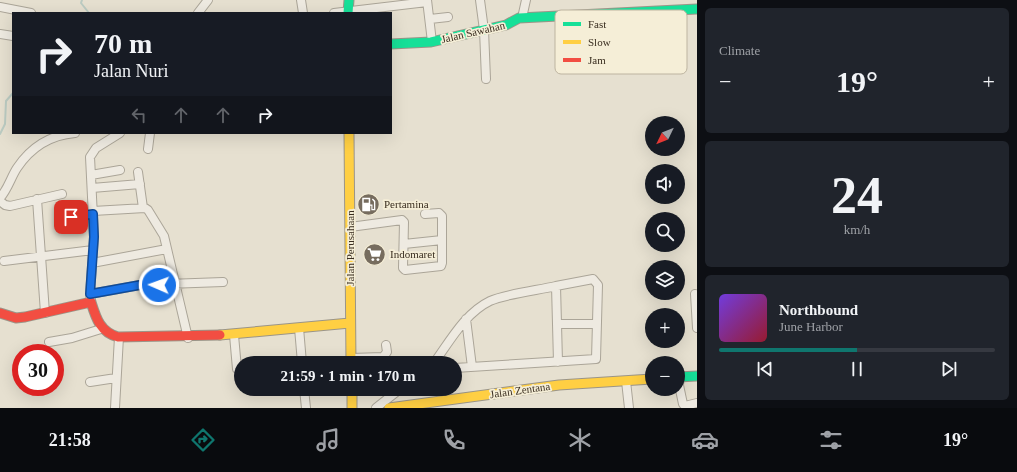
<!DOCTYPE html>
<meta charset="utf-8">
<style>
:root{--surface:#171b24;--page:#20242c;--text:#f1f3f6;--muted:#9ea1a6;--line:#363941;--accent:#0f766e}
body{margin:0;font-family:Georgia,serif;background:var(--page);color:var(--text);height:100vh;display:flex;flex-direction:column;font-size:15px;white-space:nowrap}
*{box-sizing:border-box;margin:0}
p{font-size:13px;color:var(--muted)}
.icon{flex:none;width:22px;height:22px;fill:none;stroke:currentColor;stroke-width:2;stroke-linecap:round;stroke-linejoin:round}
.map{position:relative;flex:1;overflow:hidden}
.panel{display:flex;flex-direction:column;gap:8px;padding:8px;background:#0d0f14;width:320px}
.panel>*{flex:none}
.hud{position:absolute;left:12px;top:12px;width:380px;height:122px;border-radius:0px;box-shadow:0 4px 16px #0002;background:#171b24;color:var(--text);overflow:hidden}
.needle{width:26px;rotate:227deg}
.fabs{position:absolute;left:645px;top:116px;display:grid;gap:8px}
.fabs a{display:grid;place-items:center;width:40px;height:40px;border-radius:50%;background:var(--surface);box-shadow:0 4px 16px #0002;font-size:20px}
.speed{position:absolute;left:12px;top:344px;display:flex;gap:8px;font-size:20px;font-weight:700;text-align:center}
.speed>*{display:grid;place-content:center;width:52px;height:52px;border-radius:50%;background:var(--surface);box-shadow:0 4px 16px #0002;line-height:1}
.speed .limit{border:6px solid #d22;background:#fff;color:#111}
.pin{position:absolute;display:grid;place-items:center;width:34px;height:34px;color:#fff;margin:-17px;border-radius:8px;box-shadow:0 2px 6px #0006}
.me{position:absolute;width:44px;margin:-22px;rotate:272deg;stroke-linejoin:round;filter:drop-shadow(0 0 3px #0008)}
.turn{display:flex;align-items:center;gap:14px;height:84px;padding:0 16px;font-size:18px}
.turn .icon{width:52px;height:52px;stroke-width:2.5}
.turn b{display:block;font-size:28px;line-height:34px}
.lanes{display:flex;align-items:center;height:38px;padding:0 16px;background:#0003;justify-content:center;gap:20px;direction:ltr}
.lanes .off{opacity:.35}
.big{font-size:30px;font-weight:800;line-height:1.1}
.panel .widget{flex:1;display:flex;flex-direction:column;justify-content:center;gap:6px;min-width:0;padding:0 14px;border-radius:6px;background:var(--page)}
.panel .dial{align-items:center;gap:0}
.dial b{font-size:52px;line-height:1}
.song{display:flex;align-items:center;gap:12px}
.cover{width:48px;height:48px;border-radius:6px;background:linear-gradient(135deg,hsl(260 70% 55%),hsl(350 70% 35%))}
.played{height:4px;border-radius:2px;background:linear-gradient(90deg,var(--accent) 50%,var(--line) 50%)}
.keys{display:flex;justify-content:space-around;direction:ltr}
.heat{display:flex;justify-content:space-between;align-items:center;font-size:22px;direction:ltr}
.trip{position:absolute;left:234px;top:356px;width:228px;height:40px;border-radius:20px;background:var(--surface);box-shadow:0 4px 16px #0002;font-weight:800;line-height:40px;text-align:center}
.tabs{display:flex;height:64px;justify-content:space-around;align-items:center;background:#090b0e;color:var(--muted)}
.tabs .icon{width:28px;height:28px}
.tabs .on{color:var(--accent)}
.tabs b{font-size:18px;color:var(--text)}
main{display:flex;flex:1;min-height:0}
.map>svg:first-child{display:block}
.lines{fill:none;stroke-linecap:round;stroke-linejoin:round}
.stream{stroke:#bbcbc2;stroke-width:2}
.street-casing{stroke:#aba598;stroke-width:10}
.fast-casing{stroke:#9b9588;stroke-width:11}
.slow-casing{stroke:#9b9588;stroke-width:11}
.jam-casing{stroke:#9b9588;stroke-width:11}
.street{stroke:#eeeae1;stroke-width:8}
.fast{stroke:#16e098;stroke-width:9}
.slow{stroke:#ffcf43;stroke-width:9}
.jam{stroke:#f24e42;stroke-width:9}
.route-casing{stroke:#114b97;stroke-width:10}
.route{stroke:#1a73e8;stroke-width:7}
.labels{text-anchor:middle;stroke-width:3.5;stroke-linejoin:round;paint-order:stroke}
.street-label{font-size:11px;fill:#3a2e20;stroke:#f5eed7}
.poi-label{font-size:11px;fill:#3a2e20;stroke:#f5eed7;text-anchor:start}
.key{fill:#f5eed7;stroke:#bdb4a0;stroke-width:1}
.key-label{font-size:11px;fill:#3a2e20}
</style>
<main>
<div class="map">
<svg width="697" height="408" viewBox="0 0 697 408">
<rect width="100%" height="100%" fill="#e6e0d0"/>
<g class="lines">
<path class="stream" d="M82,0L81,3L89,13
M0,134L5,124L6,101L13,93"/>
<defs>
<path id="street" d="M301,0L303,13
M427,0L432,42
M480,0L484,30L486,79
M0,7L31,13
M198,13L208,0
M334,13L427,2
M522,18L526,0
M430,19L448,17
M0,34L13,36
M148,149L150,133
M138,172L143,208
M91,175L120,170
M92,188L140,184
M0,198C8,189 11,177 17,168C31,147 51,135 75,133
M37,199L45,313
M0,201L5,205L10,206L62,194
M93,211L145,208L148,210L164,236L188,338
M59,218L93,214
M350,227L402,220L404,222L403,268L405,270L441,266L442,263V216L439,213L425,214
M404,244L442,240
M4,261L93,250
M92,263L167,249
M90,294L140,285L223,282
M695,294L697,328
M91,302L90,294L94,237L90,157L96,148L120,133
M466,319L472,367
M557,324H597
M299,328L302,363
M234,335L237,369
M49,342L72,338L101,329
M351,358L383,357L387,352L386,345
M434,363C450,341 465,313 490,301C505,294 539,290 556,286L558,362
M455,368L596,359L598,285L593,279L556,286
M680,377L679,385L683,404L685,406L697,403
M626,381L629,408
M90,382L116,378
M304,389L306,408
M115,408L119,337
M376,408L400,389"/>
<path id="fast" d="M348,13L349,0
M391,44L431,42L506,25L519,18L697,9
M678,377L697,376"/>
<path id="slow" d="M349,133L351,363
M220,335L350,323
M352,389V408
M389,408L559,385L652,379"/>
<path id="jam" d="M0,313L16,318L25,317L91,302C96,318 100,332 118,337L220,335"/>
</defs>
<use href="#street" class="street-casing"/>
<use href="#fast" class="fast-casing"/>
<use href="#slow" class="slow-casing"/>
<use href="#jam" class="jam-casing"/>
<use href="#street" class="street"/>
<use href="#fast" class="fast"/>
<use href="#slow" class="slow"/>
<use href="#jam" class="jam"/>
</g>
<g class="lines">
<defs>
<path id="route" d="M71,217L93,214L94,237L90,294L140,285H159"/>
</defs>
<use href="#route" class="route-casing"/>
<use href="#route" class="route"/>
</g>
<defs>
<symbol id="fuel-disc" viewBox="-11 -11 22 22"><circle r="9.5" fill="#766c5e" stroke="#f5eed7"/><path d="M-5.5-6h7V0h2V4h1.3V-2.5L3-4.5l.8-.8L6-3V5H2.5V1h-1V6h-7ZM-4.2-4.7v3.2H.2V-4.7Z" fill="#fff"/></symbol>
<symbol id="supermarket-disc" viewBox="-11 -11 22 22"><circle r="9.5" fill="#766c5e" stroke="#f5eed7"/><path d="M-6-5.5h2.5l.6 2H6L4.5 2H-2.5L-4.4-4H-6ZM-1.5 3.2a1.3 1.3 0 1 0 .1 0ZM3 3.2a1.3 1.3 0 1 0 .1 0Z" fill="#fff"/></symbol>
</defs>
<g fill-rule="evenodd">
<use href="#fuel-disc" x="356" y="192" width="25" height="25"/>
<use href="#supermarket-disc" x="362" y="242" width="25" height="25"/>
</g>
<g class="labels">
<g class="street-label">
<text transform="translate(473 32) rotate(-13)" y="4">Jalan Sawahan</text>
<text transform="translate(350 248) rotate(-90)" y="4">Jalan Perusahaan</text>
<text transform="translate(520 390) rotate(-8)" y="4">Jalan Zentana</text>
</g>
<g class="poi-label">
<text x="384" y="208">Pertamina</text>
<text x="390" y="258">Indomaret</text>
</g>
</g>
<rect x="555" y="10" width="132" height="64" rx="6" class="key"/>
<rect x="563" y="22" width="18" height="4" fill="#16e098"/>
<rect x="563" y="40" width="18" height="4" fill="#ffcf43"/>
<rect x="563" y="58" width="18" height="4" fill="#f24e42"/>
<g class="key-label">
<text x="588" y="28">Fast</text>
<text x="588" y="46">Slow</text>
<text x="588" y="64">Jam</text>
</g>
</svg>
<div class="fabs">
<a><svg class="needle" viewBox="-14 -14 28 28"><path d="M0-13l5 13h-10z" fill="#e53935"/><path d="M0 13l5-13h-10z" fill="#9ea1a6"/></svg></a>
<a><svg class="icon" aria-label="sound" viewBox="0 0 24 24"><path d="M4 9h4l5-4v14l-5-4H4zM17 9q2 3 0 6"/></svg></a>
<a><svg class="icon" aria-label="search" viewBox="0 0 24 24"><circle cx="10" cy="10" r="6"/><path d="M15 15l6 6"/></svg></a>
<a><svg class="icon" aria-label="layers" viewBox="0 0 24 24"><path d="M12 4l9 5-9 5-9-5zM3 14l9 5 9-5"/></svg></a>
<a>+</a>
<a>−</a>
</div>
<div class="speed"><div class="limit">30</div></div>
<div class="pin" style="left:71px;top:217px;background:#d93025"><svg class="icon" aria-label="arrive" viewBox="0 0 24 24"><path d="M6 21V4h12l-3 4 3 4H6"/></svg></div>
<svg class="me" style="left:159px;top:285px" viewBox="-20 -20 40 40"><circle r="17" fill="#1a73e8" stroke="#fff" stroke-width="3"/><path d="M0-11L8 9 0 5-8 9z" fill="#fff"/></svg>
<div class="trip">21:59 · 1 min · 170 m</div>
<div class="hud">
<div class="turn"><svg class="icon" aria-label="right" viewBox="0 0 24 24"><path d="M7 20v-9h11M14 6l5 5-5 5"/></svg><div><b>70 m</b>Jalan Nuri</div></div>
<div class="lanes"><svg class="icon off" aria-label="left" viewBox="0 0 24 24"><path d="M17 20v-9H6M10 6l-5 5 5 5"/></svg><svg class="icon off" aria-label="ahead" viewBox="0 0 24 24"><path d="M12 20V5M6 11l6-6 6 6"/></svg><svg class="icon off" aria-label="ahead" viewBox="0 0 24 24"><path d="M12 20V5M6 11l6-6 6 6"/></svg><svg class="icon" aria-label="right" viewBox="0 0 24 24"><path d="M7 20v-9h11M14 6l5 5-5 5"/></svg></div>
</div>
</div>
<section class="panel">
<div class="widget"><p>Climate</p>
<div class="heat"><a>−</a><b class="big">19°</b><a>+</a></div>
</div>
<div class="widget dial"><b>24</b><p>km/h</p></div>
<div class="widget">
<div class="song"><i class="cover"></i><div><b>Northbound</b><p>June Harbor</p></div></div>
<div class="played"></div>
<div class="keys"><svg class="icon" aria-label="previous" viewBox="0 0 24 24"><path d="M18 5L8 12l10 7zM5 5v14"/></svg><svg class="icon" aria-label="pause" viewBox="0 0 24 24"><path d="M8 5v14M16 5v14"/></svg><svg class="icon" aria-label="next" viewBox="0 0 24 24"><path d="M6 5l10 7-10 7zM19 5v14"/></svg></div>
</div>
</section>
</main>
<nav class="tabs">
<b>21:58</b>
<svg class="icon on" aria-label="directions" viewBox="0 0 24 24"><path d="M12 3l9 9-9 9-9-9zM9 14v-3h6M13 9l2 2-2 2"/></svg>
<svg class="icon" aria-label="music" viewBox="0 0 24 24"><path d="M9 18V5l10-2v13"/><circle cx="6" cy="18" r="3"/><circle cx="16" cy="16" r="3"/></svg>
<svg class="icon" aria-label="phone" viewBox="0 0 24 24"><path d="M5 4h4l2 5-3 2q2 4 5 5l2-3 5 2v4C11 20 4 13 5 4z"/></svg>
<svg class="icon" aria-label="climate" viewBox="0 0 24 24"><path d="M12 3v18M4 7l16 10M4 17L20 7"/></svg>
<svg class="icon" aria-label="car" viewBox="0 0 24 24"><path d="M5 17H2v-5l4-1 3-4h7l3 4 3 1v5h-3M9 17h6M6 11h13"/><circle cx="7" cy="17" r="2"/><circle cx="17" cy="17" r="2"/></svg>
<svg class="icon" aria-label="filters" viewBox="0 0 24 24"><path d="M4 7h16M4 17h16"/><circle cx="9" cy="7" r="2"/><circle cx="15" cy="17" r="2"/></svg>
<b>19°</b>
</nav>
